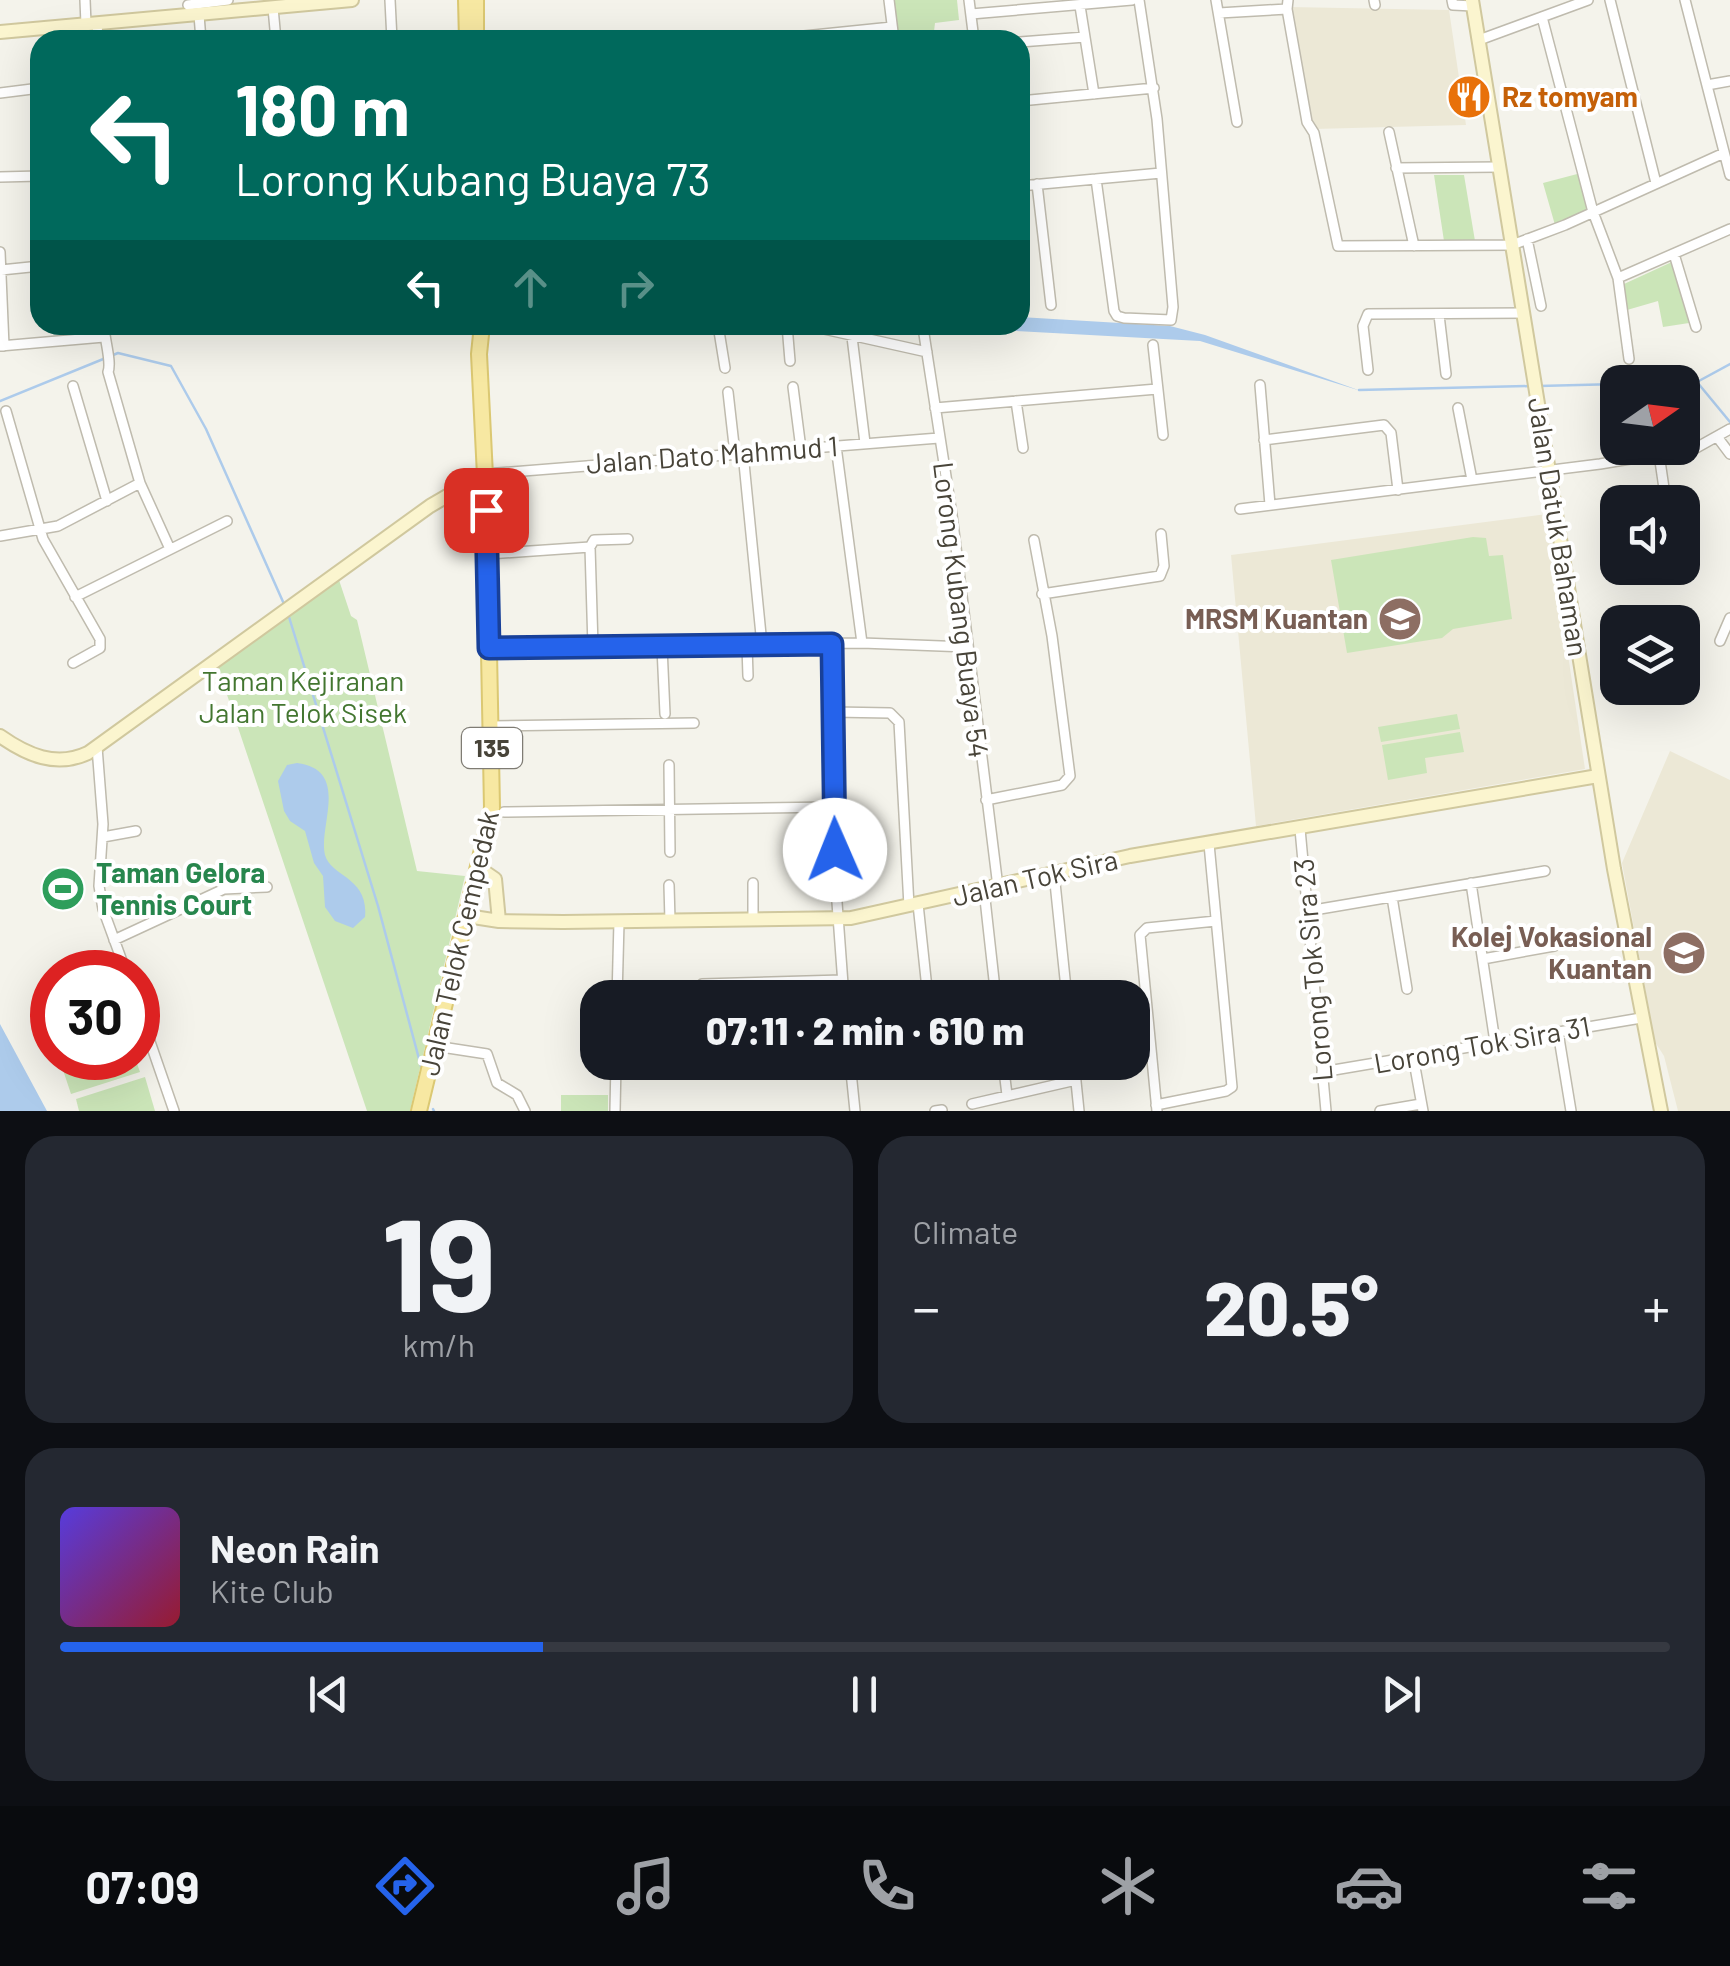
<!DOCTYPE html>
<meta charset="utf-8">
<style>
:root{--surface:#171b24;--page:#242831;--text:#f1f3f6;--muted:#9ea1a6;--line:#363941;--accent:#2563eb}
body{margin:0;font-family:Barlow,sans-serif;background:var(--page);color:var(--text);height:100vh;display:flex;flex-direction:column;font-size:38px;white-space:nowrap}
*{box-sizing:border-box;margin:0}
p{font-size:32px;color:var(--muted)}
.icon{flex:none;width:55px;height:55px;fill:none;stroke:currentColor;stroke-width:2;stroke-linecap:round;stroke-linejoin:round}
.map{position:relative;height:1111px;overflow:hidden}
.drawer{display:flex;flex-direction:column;gap:25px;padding:25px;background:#0d0f14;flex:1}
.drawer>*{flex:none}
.banner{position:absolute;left:30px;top:30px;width:1000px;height:305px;border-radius:30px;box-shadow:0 10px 40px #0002;background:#00695c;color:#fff;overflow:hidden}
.needle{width:65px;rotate:76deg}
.fabs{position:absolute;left:1600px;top:365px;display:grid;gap:20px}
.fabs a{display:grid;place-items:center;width:100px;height:100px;border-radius:20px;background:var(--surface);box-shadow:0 10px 40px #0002;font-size:50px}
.speed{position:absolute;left:30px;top:950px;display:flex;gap:20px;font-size:50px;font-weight:700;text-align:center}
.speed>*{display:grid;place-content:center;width:130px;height:130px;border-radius:50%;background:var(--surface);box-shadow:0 10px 40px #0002;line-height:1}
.speed .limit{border:15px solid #d22;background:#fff;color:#111}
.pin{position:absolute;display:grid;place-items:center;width:85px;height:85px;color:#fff;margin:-42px;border-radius:20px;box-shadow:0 5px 15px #0006}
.me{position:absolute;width:110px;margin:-55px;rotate:359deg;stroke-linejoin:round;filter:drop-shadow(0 0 8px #0008)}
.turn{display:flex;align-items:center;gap:35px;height:210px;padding:0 40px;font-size:45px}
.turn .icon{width:130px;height:130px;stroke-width:2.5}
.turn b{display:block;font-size:70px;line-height:85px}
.lanes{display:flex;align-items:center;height:95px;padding:0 40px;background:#0003;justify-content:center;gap:50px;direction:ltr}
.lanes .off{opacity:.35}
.big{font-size:75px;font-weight:800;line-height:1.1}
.drawer .widget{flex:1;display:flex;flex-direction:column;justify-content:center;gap:15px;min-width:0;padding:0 35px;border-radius:30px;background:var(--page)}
.drawer .dial{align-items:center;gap:0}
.dial b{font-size:130px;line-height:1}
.song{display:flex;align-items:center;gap:30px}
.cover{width:120px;height:120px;border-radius:15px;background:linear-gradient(135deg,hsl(250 70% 55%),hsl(350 70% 35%))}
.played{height:10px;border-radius:5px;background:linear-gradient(90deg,var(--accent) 30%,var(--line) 30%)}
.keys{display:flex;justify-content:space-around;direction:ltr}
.heat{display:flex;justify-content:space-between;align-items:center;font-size:55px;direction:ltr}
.drawer .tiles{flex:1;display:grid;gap:25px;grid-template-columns:1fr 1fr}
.widget:last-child{grid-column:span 2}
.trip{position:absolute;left:580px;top:980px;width:570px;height:100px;border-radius:30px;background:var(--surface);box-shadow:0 10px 40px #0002;font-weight:800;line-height:100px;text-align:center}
.dock{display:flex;height:160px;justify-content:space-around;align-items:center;background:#090b0e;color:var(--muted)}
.dock .icon{width:70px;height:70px}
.dock .active{color:var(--accent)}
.dock b{font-size:45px;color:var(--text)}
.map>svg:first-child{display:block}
.education{fill:#ece8d6}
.green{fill:#cbe5b8}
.water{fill:#adcbeb}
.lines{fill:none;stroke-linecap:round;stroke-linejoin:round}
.stream{stroke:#adcbeb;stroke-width:2.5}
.street-casing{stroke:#bfbbae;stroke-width:12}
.secondary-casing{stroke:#d0c89e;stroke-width:16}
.primary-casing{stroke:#dbc872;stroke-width:18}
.street{stroke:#fff;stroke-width:9}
.secondary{stroke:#fbf5cf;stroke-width:12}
.primary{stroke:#f7e8a2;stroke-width:14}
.route-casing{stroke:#184099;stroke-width:25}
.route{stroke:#2563eb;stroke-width:18}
.labels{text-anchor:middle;stroke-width:8;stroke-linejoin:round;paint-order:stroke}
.shield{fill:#fff;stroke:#7f7c74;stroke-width:2.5}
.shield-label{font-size:25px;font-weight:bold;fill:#484439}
.food-label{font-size:28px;font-weight:bold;fill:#c56008;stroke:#fff;text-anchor:start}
.street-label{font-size:28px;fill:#484439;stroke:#fff}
.education-label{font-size:28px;font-weight:bold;fill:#785e54;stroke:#fff;text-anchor:end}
.park-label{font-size:28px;fill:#437630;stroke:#fff}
.leisure-label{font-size:28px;font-weight:bold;fill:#27864d;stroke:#fff;text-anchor:start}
</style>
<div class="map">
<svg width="1730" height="1111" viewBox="0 0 1730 1111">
<rect width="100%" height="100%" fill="#f4f3eb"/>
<path class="education" d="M1289,7L1449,10L1466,125L1314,129Z
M1547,514L1585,769L1256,826L1231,555Z
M1670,751L1730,780V1111H1678L1664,1056L1655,1042L1622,863Z"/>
<path class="green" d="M893,0H957L959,20L935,23L933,40H898Z
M1581,173L1590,210L1555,225L1543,183Z
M1434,175H1464L1475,241H1444Z
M1674,261L1689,323L1663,327L1658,301L1627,310L1624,284Z
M1473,537L1486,538L1489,556L1503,555L1512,619L1453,629L1442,638L1347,653L1331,560Z
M338,577L351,616L357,620L417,871L465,876L410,1111H367L217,665Z
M1457,714L1460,729L1381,742L1378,727Z
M1460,732L1464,752L1425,758L1427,773L1388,780L1382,745Z
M59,1058H135L140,1072L71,1094Z
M145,1077L155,1111H79L76,1099Z
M561,1095H608V1111H561Z"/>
<path class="water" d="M1020,317L1170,326L1205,335L1361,391L1200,341L908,325H1020Z
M297,763C351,770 318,826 325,855C331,877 369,877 365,917L353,928L335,921L325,907L323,876L314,863L305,831L290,821L284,811L278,781L287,765Z
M0,1024L47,1111H0Z"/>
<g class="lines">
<path class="stream" d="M1664,382H1697L1730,364
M1697,382L1730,422
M1539,386L1618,384
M1359,390L1531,386
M0,401L118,353L171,366L206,429L284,604
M289,617L378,906L422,1070
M433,1109L434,1111"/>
<defs>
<path id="street" d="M85,0L86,24
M390,0L392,40
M889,0L894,40
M969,0L974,40
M1216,0L1237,122
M1288,0L1287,9L1307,122L1314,133L1338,246L1512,245L1565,225L1724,153
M1374,0L1375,5
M1452,0L1453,5L1473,6
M1610,0L1656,183
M1685,0L1730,175
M188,5L228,0
M1080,6L1094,94
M273,8L276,40
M1219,13L1287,9
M971,14L1132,0
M199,15L201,40
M1542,17L1593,212L1618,278L1730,229
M97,23L98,40
M804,36L892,27
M1479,40L1588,0
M1020,42L1085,37
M1707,85L1730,81
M0,93L40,88
M1020,101L1154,88
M1389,132L1414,246
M1396,168L1499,167
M0,177L40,176
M1096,179L1114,311L1117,316L1124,318L1171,320L1173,307L1157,119L1139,0
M1037,184L1051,305
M1020,186L1161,173
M1527,239L1541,306
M0,252L4,346
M1674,254L1696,327
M1,270L40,266
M1618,278L1629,359
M1439,315L1446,374
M104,325C104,338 112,362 108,372L140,483L170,549
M718,325L725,368
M787,325L790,361
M806,325L927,352
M924,334L952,515L998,887
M852,337L865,443
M1153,345L1163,435
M0,346L104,337
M1368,370L1363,326L1368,314L1524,313
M1260,385L1270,505
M73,386L107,501
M793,387L801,449
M728,392L735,454
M1016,401L1023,448
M935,408L1157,389
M1458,408L1472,480
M6,411L43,539L100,639V648L73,663
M1718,438L1730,454
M1264,440L1384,425L1391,433L1398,490
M836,446L862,643
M743,453L762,645
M1659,454L1666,502
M485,474L939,438
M1240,509L1600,464L1696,448L1730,429
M0,536L58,526L140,483
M590,547L593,647
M488,554L590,547L594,540L628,539
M1677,568L1678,574
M1042,594L1160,576L1164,566L1161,534
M75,597L227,521
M1720,641L1730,618
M832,644L835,875L844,998
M747,646L748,676
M662,647L665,714
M489,648L862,643L967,647
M834,712L890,713L899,722L909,906
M491,726L694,723
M97,747L103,824L99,886L103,909L126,972
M669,765L670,852
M986,800L1062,785L1070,776L1052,636L1034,540
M504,812L834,807
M1300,829L1326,1111
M103,837L136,831
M1054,873L1067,998
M1471,883L1495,1042
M669,885L670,921
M984,890L996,998
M1392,897L1407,989
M918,904L928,998
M1308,911L1545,871
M753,920V883
M114,940L224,889L267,887
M1483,959L1554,946
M702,984L842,980
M617,998L619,922
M138,1007L174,1111
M1558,1032L1571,1111
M435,1046L487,1054L497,1083L517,1095L525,1111
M1413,1056L1423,1111
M850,1062L855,1111
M936,1062V1066
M1003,1062L1007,1095
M1074,1062L1079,1111
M1322,1072L1641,1018
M972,1104L1076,1080
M1156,1105L1226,1091L1232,1087L1209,844
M615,1111L616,1062
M935,1111L942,1110
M1157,1111L1140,935L1147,928L1216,921
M1380,1111L1421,1104"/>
<path id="secondary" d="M1472,0L1614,869L1661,1111
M0,32L352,0
M0,736C27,755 56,768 88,753L430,506L485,474
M479,868L495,879L499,921
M467,916L499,921L563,922L851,918L1130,856L1598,776"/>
<path id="primary" d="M466,0L467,40
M476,0V40
M419,1111L492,808L486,496L479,354L482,325"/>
</defs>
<use href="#street" class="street-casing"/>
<use href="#secondary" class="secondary-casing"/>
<use href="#primary" class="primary-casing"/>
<use href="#street" class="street"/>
<use href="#secondary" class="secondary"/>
<use href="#primary" class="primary"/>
</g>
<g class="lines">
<defs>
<path id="route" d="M486,510L489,648L832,644L835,850"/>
</defs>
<use href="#route" class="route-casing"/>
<use href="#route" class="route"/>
</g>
<defs>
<symbol id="restaurant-disc" viewBox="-11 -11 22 22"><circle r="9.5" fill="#e8710a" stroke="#fff"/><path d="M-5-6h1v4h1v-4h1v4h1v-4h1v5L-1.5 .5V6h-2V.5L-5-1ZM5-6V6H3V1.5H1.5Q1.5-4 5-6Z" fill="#fff"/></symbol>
<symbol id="school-disc" viewBox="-11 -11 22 22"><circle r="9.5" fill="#8d6e63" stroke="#fff"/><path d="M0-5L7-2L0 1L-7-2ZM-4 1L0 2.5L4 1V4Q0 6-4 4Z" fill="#fff"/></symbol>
<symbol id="stadium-disc" viewBox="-11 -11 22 22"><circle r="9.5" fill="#2e9e5b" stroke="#fff"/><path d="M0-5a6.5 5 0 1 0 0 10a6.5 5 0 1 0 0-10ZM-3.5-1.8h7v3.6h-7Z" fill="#fff"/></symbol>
</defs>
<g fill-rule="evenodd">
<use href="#restaurant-disc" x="1444" y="72" width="50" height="50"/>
<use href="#school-disc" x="1375" y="594" width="50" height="50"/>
<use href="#stadium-disc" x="38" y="864" width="50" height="50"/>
<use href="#school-disc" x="1659" y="928" width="50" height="50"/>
</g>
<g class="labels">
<rect class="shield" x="462" y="728" width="60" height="40" rx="8"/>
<g class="shield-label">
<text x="492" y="757">135</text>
</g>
<g class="food-label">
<text x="1502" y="107">Rz tomyam</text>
</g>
<g class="street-label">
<text transform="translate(712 455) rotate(-4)" y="10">Jalan Dato Mahmud 1</text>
<text transform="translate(1558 527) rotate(81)" y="10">Jalan Datuk Bahaman</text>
<text transform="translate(961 610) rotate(83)" y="10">Lorong Kubang Buaya 54</text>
<text transform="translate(1035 878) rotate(-13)" y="10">Jalan Tok Sira</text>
<text transform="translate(459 943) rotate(-77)" y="10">Jalan Telok Cempedak</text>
<text transform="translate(1313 970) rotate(-95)" y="10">Lorong Tok Sira 23</text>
<text transform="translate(1482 1045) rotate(-10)" y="10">Lorong Tok Sira 31</text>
</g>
<g class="education-label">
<text x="1368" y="629">MRSM Kuantan</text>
<text x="1652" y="947">Kolej Vokasional<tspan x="1652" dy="32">Kuantan</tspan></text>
</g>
<g class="park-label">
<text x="303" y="691">Taman Kejiranan<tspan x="303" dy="32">Jalan Telok Sisek</tspan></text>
</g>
<g class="leisure-label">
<text x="96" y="883">Taman Gelora<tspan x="96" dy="32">Tennis Court</tspan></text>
</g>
</g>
</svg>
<div class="fabs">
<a><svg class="needle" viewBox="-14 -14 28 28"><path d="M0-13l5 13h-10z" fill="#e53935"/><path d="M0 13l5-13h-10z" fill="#9ea1a6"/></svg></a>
<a><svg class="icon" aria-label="sound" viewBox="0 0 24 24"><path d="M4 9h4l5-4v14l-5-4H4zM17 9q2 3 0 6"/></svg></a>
<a><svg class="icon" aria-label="layers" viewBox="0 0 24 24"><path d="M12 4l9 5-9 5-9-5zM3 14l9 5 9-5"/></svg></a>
</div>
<div class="speed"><div class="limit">30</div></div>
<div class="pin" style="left:486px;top:510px;background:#d93025"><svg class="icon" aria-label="arrive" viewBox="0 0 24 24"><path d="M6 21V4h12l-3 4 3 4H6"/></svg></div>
<svg class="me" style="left:835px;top:850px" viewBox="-20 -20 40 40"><circle r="19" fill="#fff"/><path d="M0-13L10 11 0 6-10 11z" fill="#2563eb"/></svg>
<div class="trip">07:11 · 2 min · 610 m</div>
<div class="banner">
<div class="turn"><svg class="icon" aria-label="left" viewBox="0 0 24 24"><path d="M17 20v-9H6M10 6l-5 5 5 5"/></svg><div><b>180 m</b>Lorong Kubang Buaya 73</div></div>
<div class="lanes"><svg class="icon" aria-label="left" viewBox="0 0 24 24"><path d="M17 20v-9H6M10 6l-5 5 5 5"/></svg><svg class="icon off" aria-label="ahead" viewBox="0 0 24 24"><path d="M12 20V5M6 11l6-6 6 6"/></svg><svg class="icon off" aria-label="right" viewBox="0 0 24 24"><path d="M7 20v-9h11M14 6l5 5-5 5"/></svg></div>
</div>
</div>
<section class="drawer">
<div class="tiles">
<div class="widget dial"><b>19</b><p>km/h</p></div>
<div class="widget"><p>Climate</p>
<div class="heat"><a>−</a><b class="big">20.5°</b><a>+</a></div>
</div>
<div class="widget">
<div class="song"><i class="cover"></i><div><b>Neon Rain</b><p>Kite Club</p></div></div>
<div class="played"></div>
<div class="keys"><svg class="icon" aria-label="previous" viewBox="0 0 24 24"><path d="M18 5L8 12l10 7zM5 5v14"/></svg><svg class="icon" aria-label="pause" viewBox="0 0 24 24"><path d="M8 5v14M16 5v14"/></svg><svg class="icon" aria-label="next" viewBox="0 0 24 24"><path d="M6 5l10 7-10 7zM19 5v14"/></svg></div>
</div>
</div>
</section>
<nav class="dock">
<b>07:09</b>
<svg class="icon active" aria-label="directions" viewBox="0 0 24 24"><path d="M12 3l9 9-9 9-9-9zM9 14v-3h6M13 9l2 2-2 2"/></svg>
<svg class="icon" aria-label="music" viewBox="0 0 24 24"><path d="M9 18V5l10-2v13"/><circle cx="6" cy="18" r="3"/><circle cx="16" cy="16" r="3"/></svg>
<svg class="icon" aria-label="phone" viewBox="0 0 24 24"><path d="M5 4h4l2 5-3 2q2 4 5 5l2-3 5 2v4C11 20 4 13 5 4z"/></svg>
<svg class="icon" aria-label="climate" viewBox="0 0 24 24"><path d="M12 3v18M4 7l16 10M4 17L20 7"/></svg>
<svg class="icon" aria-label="car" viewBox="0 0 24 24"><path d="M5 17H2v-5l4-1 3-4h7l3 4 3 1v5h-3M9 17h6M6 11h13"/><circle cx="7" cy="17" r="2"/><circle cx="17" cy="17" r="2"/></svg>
<svg class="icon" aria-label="filters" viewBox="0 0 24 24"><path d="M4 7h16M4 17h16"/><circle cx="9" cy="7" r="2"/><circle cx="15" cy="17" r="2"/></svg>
</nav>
